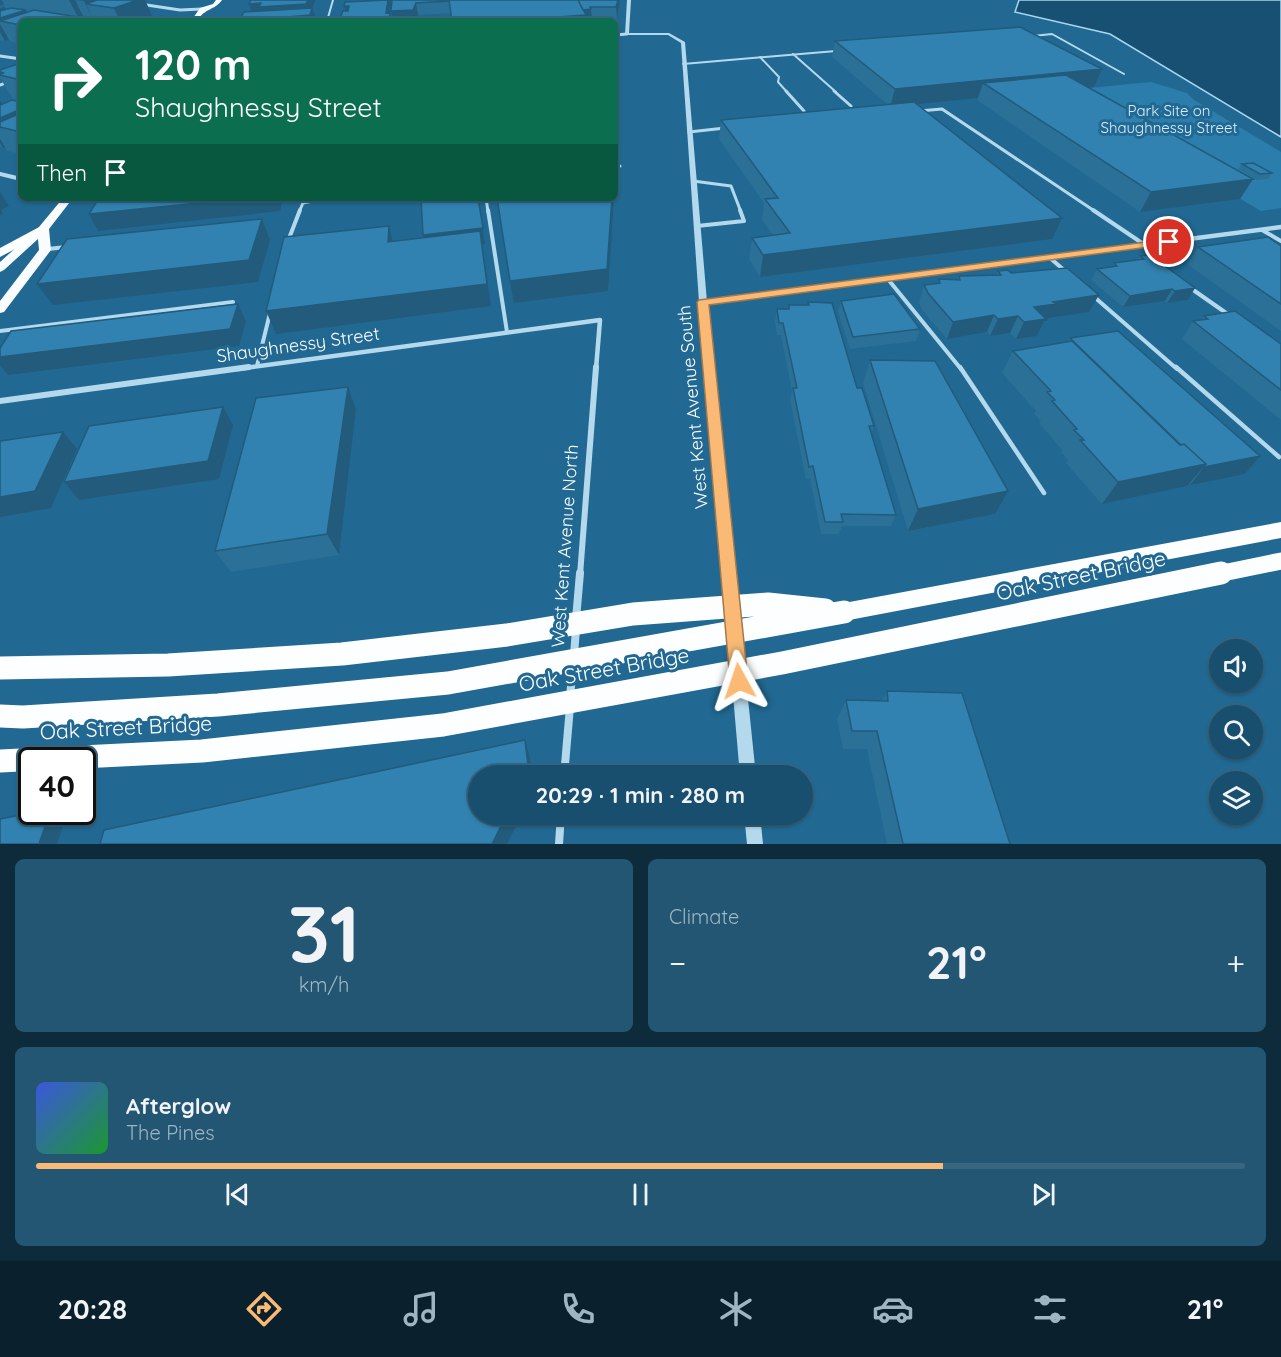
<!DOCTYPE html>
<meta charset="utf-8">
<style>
:root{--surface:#194f6e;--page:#225673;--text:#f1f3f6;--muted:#9fb5c2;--line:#376681;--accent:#faba75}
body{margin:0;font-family:Quicksand,sans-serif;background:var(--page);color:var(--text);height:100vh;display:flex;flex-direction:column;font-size:22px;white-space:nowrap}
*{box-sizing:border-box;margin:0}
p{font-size:20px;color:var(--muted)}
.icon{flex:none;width:33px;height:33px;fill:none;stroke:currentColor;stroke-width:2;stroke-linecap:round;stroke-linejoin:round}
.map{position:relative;height:844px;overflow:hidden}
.sheet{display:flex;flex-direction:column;gap:15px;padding:15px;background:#0e2b3c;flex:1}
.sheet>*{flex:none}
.hud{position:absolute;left:18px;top:18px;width:600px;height:183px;border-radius:9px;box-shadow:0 2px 4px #0004,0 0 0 2px var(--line);background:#0b6e4f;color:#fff;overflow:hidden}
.controls{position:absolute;left:1209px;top:639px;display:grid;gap:12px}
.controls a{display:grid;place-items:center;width:54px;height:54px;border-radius:50%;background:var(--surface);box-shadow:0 2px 4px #0004,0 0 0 2px var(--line);font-size:30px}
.speed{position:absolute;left:18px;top:747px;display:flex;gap:12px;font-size:30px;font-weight:700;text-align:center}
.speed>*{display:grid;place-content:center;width:78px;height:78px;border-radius:50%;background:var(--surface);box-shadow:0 2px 4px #0004,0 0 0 2px var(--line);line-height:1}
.speed .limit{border:3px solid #111;border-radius:9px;background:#fff;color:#111}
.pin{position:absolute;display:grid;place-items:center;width:51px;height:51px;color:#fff;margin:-26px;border:3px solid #fff;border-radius:50%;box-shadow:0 2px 6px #0007}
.me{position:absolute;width:66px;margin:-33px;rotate:355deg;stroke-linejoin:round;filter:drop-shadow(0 0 4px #0008)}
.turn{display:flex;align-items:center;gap:21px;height:126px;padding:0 18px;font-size:27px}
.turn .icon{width:78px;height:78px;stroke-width:2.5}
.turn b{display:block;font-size:42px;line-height:51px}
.then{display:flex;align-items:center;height:57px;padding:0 18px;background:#0003;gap:12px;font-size:22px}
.big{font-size:45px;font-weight:700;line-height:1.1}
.sheet .widget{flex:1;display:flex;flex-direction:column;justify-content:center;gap:9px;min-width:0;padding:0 21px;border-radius:9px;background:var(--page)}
.sheet .dial{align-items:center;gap:0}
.dial b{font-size:78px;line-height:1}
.song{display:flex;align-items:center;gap:18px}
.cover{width:72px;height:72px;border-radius:9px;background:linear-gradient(135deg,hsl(230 70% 55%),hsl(130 70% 35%))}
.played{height:6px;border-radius:3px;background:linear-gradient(90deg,var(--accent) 75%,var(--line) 75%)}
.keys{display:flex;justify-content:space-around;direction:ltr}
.heat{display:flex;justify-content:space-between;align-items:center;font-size:33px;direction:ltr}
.sheet .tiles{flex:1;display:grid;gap:15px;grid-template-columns:1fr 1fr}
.widget:last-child{grid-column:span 2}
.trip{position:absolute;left:468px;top:765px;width:345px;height:60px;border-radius:30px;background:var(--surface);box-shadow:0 2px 4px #0004,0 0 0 2px var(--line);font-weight:700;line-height:60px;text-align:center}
.menu{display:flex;height:96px;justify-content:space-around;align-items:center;background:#0a202c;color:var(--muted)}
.menu .icon{width:42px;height:42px}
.menu .active{color:var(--accent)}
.menu b{font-size:27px;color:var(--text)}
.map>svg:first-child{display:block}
.green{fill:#2b7eab}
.water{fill:#175072;stroke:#a8d6ef;stroke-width:1.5}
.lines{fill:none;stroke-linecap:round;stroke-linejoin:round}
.service-far3{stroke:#b4d9ed;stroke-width:2}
.service-far2{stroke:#b4d9ed;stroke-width:3}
.service-far1{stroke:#b4d9ed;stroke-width:4}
.service{stroke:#b4d9ed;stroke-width:4.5}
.minor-far4{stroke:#b4d9ed;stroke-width:3}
.minor-far3{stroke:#b4d9ed;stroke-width:4}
.minor-far2{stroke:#b4d9ed;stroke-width:4.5}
.minor-far1{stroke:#b4d9ed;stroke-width:6}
.minor{stroke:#b4d9ed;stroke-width:8}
.tertiary{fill:#b4d9ed;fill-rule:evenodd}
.primary{fill:#fafdff;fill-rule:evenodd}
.trunk{fill:#fcfeff;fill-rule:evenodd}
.trunk-bridge-far1{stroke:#fcfeff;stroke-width:17}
.trunk-bridge{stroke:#fcfeff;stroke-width:23}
.wall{fill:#2a7097}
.shaded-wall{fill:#225b7b}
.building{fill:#3182b0;stroke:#225b7b;stroke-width:1.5}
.route{fill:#faba75;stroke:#a2794c;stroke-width:1.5}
.labels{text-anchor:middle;stroke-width:6;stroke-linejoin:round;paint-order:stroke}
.far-park-label{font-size:15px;fill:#d9eefa;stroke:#216993}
.street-label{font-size:18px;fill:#fff;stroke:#216993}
.near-street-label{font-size:21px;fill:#fff;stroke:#216993}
</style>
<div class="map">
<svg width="1281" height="844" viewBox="0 0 1281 844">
<rect width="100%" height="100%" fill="#216993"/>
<path class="green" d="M1151,82L1187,93L1194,100L1281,152V208L1261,211L1058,91Z"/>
<path class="water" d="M1019,0H1281V137L1110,34L1015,12Z"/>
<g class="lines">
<path class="service-far3" d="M327,21L333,0
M1033,36L1052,34L1124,74
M793,54L836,92
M760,57L779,77L778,82L787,92
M683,64L836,51"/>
<path class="service-far2" d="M786,91L804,111
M834,91L851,106
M919,111L942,109L1096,212
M689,132L725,128
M615,166H620
M693,181L731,186L741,212
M486,198L488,212
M299,212L303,203L327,198"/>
<path class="service-far1" d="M488,210L507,332
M1093,210L1145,245L1152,258
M697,226L744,221L740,210
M1262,230L1281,241
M288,241L300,210
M48,249L66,247
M1049,257L1065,271
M887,278L961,369
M1189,287L1229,315
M1092,295L1177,369
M0,331L233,302
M257,366L270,313"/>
<path class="service" d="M960,367L1044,493
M1176,367L1279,457"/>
<path class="minor-far4" d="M140,4L180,10L202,9
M615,35L627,34
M0,56L21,59
M0,85L21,77"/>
<path class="minor-far3" d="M0,174L21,179"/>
<path class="minor-far2" d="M703,302L1281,227
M238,369L600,320L596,369"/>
<path class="minor-far1" d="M0,401L249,367
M580,575L596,367"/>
<path class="minor" d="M576,619L580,573
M574,655L576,629
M570,697L573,665
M564,776L570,707
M559,844L561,814"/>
<path class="tertiary" d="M627,0H631L629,33H669L685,42L707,302L756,776H740L699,302L681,43L668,35H625Z
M744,814H760L763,844H747Z"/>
<path class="primary" d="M216,0H222C214,11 206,7 197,21H191L200,8L213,4Z
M63,198H73L49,229L51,250L4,312L0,313V301L39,250L38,239L4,270L0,272V262L39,227Z"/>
<path class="trunk" d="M43,225L49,229L47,232L0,257V248Z
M1281,522V538L844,621L837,619L834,612L837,605L844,603Z"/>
<path class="trunk-bridge-far1" d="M1213,575L1281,561"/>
<path class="trunk-bridge" d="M0,668L168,665L342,654L507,635L633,614L768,604L825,610
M0,716L23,717L218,705L448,683L844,612
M0,761L202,751L443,725L782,663L1221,573"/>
</g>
<path class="wall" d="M0,0H145L153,18L145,21H91L85,20L84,18L85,21H21V44L11,42L9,40L5,41L0,40V6L5,7L4,4L0,5Z
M620,0L617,19L451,17V13L418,15L415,21H394L392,8H389L392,21H341L340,18L345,11L344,6L345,2Z
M835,41L1094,87H1088L1253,179L1240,199L1140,212L977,100L978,98L917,104L1052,239L760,277L749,259L752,238L773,235L762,220L764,203L719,139L721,120L887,104L832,57Z
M21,63V101L13,99L0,78V69L1,70Z
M0,100L3,103L21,102V154L7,151L5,147H0Z
M1242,164L1272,173L1268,179L1257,180L1238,169Z
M1281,246V331L1187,264L1198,247Z
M1140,256L1188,300L1167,303L1165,301L1123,307L1091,280L1097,269L1112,267L1114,263L1137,260Z
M998,271L1011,273L1089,312L1048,318L1047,321H1044L1037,336L1016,339L1010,333L990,336L987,332L947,339L922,310L919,302L924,285L938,283L939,279L957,280L959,276L996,275Z
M841,301L920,329L916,341L850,349L838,312Z
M808,302L857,388L874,426L871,434L896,515L891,526H842L839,534H821L810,478L806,479L790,400L792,391L781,335H777L775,321L777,309H788L789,305H808Z
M1204,316L1281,344V420L1182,339L1193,321L1201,320Z
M1070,338L1260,456L1245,474L1189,484L1187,486L1102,504L1066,463L1068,460L1061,452L1062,450L1039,423L1041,421L1034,414L1036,411L1002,373L1013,351L1068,342Z
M870,360L995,514L908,531L863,383Z
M348,387L356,409L339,555L231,572L215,551Z
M887,691L1010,844H887L867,749H843L837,719L846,700H882Z"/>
<path class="shaded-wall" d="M0,0H1L4,4L0,5Z
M69,0H75L84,18L79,19Z
M76,0H145L153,18L145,21H120L114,8L86,4L94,21L84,1Z
M308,0H315V1L312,8L315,16L313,21H239L253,16L249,4Z
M366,0H411L412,7L389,8L392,21H389L368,10Z
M618,0H620L617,19L616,7Z
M416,3L418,15L415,21H394L391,11Z
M344,6H349L347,18Z
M5,7L9,15L26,10L32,21H0V8Z
M591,9L592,21H500L582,10Z
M84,18L85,21H75Z
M0,24L4,31L9,40L5,41L0,32Z
M1102,69L1094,87L1003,96L983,83L978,98L890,107L895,89Z
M0,100L9,114L21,109V132L0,127Z
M0,139L5,147L3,148L0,143Z
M1253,179L1240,199L1140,212L1151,192Z
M0,192L9,206L1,210L3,214L0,215Z
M248,198H283L280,211L98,231L89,214Z
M478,198L485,244H482L491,306L276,334L266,311L427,251L423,235Z
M612,198H614L608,291L514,303L510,281Z
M1062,218L1052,239L760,277L763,255Z
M262,219L270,240L258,282L53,305L37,284Z
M389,226L394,247L388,242Z
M1195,288L1188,300L1167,303L1175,291Z
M1172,289L1165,301L1123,307L1130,296Z
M1099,295L1089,312L1048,318L1047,321H1044L1037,336L1016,339L1024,322L1034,307L1053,302Z
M238,304L246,321L239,346L8,375L0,365V357Z
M994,315L987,332L947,339L953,322Z
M1018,316L1010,333L990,336L998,319Z
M348,387L356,409L339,555L327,534Z
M223,407L233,425L219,479L79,500L64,482Z
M63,432L77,449L51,508L0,517V497Z
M1260,456L1245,474L1190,485L1204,467Z
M1206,464L1187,486L1102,504L1118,482Z
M1008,491L995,514L908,531L918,509Z
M525,740L530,758L532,776H528Z
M50,812H56L66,817L57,844H39Z
M507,814H522L507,844H492Z"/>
<path class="building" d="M97,0H138L114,8L86,4Z
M251,0H308L306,4L259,7L261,3L249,4Z
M388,0L386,13L390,12L389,21H346L347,18H340L343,11H348L349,6H344L345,2Z
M392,0H449V1L416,3L413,10L391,11Z
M449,0H578L586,15L500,21H452Z
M578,0H618L616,7H590L591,9L583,10Z
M11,8L26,10L0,18V11Z
M312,8L310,15L239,21L244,12Z
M34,10L84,18L75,21H21V25L0,21Z
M451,17L452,21H428L427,18Z
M1020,27L1102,69L895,89L835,41Z
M21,63V80L0,75V74L4,73L0,72V70Z
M1066,75L1253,179L1151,192L983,83Z
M12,100L21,102V109L0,118V105Z
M914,102L1062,218L763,255L752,238L790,233L765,199L778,198L721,120Z
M21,113V132L0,127V122Z
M1253,163L1272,173L1260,174L1242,164Z
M99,198H248L89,214Z
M421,198H478L483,228L423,235Z
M497,198H612L607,269L510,281Z
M262,219L249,260L37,284L67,239Z
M389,226L388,242L480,231L487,284L266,311L284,237Z
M1268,237L1281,246V304L1198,247Z
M1150,255L1195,288L1175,291L1172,289L1130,296L1097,269L1117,266L1114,263L1144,259L1140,256Z
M1067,268L1099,295L1053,302L1056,304L1034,307L1046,319L1024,322L1018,316L998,319L994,315L953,322L928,293L924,285L940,283L939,279L960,280L959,276L1001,275L998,271L1008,270L1011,273Z
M894,294L920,329L853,337L841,301Z
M808,302L832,303L857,388H862L874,426H869L896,515L841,514L843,522H825L813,466L809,467L793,388H797L783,323H779L777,309H789V305H809Z
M238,304L230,329L0,357V348L11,331Z
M1235,311L1281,344V390L1193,321L1208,319L1204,316Z
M1118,331L1260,456L1204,467V466L1206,464L1184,444L1181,445L1070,338Z
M1072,341L1180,445L1184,444L1206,464L1118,482L1080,440H1084L1074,430L1077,429L1052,401L1055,400L1047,392L1051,391L1013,351Z
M870,360L935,361L1008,491L918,509Z
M348,387L327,534L215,551L256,398Z
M223,407L208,461L64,482L89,426Z
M63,432L35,491L0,497V441Z
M887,691L962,693L1010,844H903L877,731H852L846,700L888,701Z
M525,740L529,774L528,776H478V814H507L492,844H100L104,830Z
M36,812H50L39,844H0V819Z"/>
<path class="route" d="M1169,239L1172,240V244L709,305L748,681L746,687L739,690L732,687L730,681L697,302L699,300Z"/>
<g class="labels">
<g class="far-park-label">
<text x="1169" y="116">Park Site on<tspan x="1169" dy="17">Shaughnessy Street</tspan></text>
</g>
<g class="street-label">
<text transform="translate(298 345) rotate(-8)" y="6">Shaughnessy Street</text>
<text transform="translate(693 407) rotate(-95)" y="6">West Kent Avenue South</text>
<text transform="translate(565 546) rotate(-86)" y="6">West Kent Avenue North</text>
</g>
<g class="near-street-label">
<text transform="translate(1081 576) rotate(-12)" y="7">Oak Street Bridge</text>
<text transform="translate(604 670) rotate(-10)" y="7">Oak Street Bridge</text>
<text transform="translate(126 728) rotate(-3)" y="7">Oak Street Bridge</text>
</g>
</g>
</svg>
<div class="controls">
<a><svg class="icon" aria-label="sound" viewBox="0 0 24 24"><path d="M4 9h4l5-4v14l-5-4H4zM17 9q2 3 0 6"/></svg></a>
<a><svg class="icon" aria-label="search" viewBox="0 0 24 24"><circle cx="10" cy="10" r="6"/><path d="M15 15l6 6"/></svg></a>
<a><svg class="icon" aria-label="layers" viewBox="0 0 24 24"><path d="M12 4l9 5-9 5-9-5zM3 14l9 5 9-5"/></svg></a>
</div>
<div class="speed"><div class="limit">40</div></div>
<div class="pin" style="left:1169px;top:242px;background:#d93025"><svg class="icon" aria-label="arrive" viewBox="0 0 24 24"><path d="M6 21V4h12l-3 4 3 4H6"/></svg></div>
<svg class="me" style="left:739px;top:681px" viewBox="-20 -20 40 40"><path d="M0-17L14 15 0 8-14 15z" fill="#faba75" stroke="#fff" stroke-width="4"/></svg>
<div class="trip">20:29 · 1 min · 280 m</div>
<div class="hud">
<div class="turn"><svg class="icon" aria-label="right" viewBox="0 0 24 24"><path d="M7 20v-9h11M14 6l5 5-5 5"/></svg><div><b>120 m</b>Shaughnessy Street</div></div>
<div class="then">Then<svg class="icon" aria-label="arrive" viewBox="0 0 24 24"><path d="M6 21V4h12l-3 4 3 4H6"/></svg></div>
</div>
</div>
<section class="sheet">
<div class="tiles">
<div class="widget dial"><b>31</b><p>km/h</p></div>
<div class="widget"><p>Climate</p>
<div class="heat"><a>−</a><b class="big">21°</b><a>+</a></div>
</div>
<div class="widget">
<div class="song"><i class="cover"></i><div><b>Afterglow</b><p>The Pines</p></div></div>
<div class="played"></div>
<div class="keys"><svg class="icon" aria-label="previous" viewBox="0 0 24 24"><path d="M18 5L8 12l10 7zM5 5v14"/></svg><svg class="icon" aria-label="pause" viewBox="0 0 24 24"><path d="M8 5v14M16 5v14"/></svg><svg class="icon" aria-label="next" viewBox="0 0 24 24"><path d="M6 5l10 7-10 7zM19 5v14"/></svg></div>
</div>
</div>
</section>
<nav class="menu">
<b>20:28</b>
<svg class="icon active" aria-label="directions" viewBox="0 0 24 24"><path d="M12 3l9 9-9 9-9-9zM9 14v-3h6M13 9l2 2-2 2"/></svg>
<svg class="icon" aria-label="music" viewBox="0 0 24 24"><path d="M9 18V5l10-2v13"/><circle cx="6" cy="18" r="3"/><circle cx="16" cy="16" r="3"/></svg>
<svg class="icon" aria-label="phone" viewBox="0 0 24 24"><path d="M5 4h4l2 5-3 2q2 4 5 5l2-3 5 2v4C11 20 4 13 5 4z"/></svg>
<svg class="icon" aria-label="climate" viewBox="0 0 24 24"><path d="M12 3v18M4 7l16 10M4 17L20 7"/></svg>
<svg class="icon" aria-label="car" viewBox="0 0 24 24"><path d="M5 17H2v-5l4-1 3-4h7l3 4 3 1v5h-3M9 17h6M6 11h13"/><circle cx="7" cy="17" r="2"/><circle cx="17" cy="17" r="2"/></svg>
<svg class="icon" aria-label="filters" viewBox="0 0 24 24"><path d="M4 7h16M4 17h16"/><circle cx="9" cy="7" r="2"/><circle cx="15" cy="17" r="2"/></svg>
<b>21°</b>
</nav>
